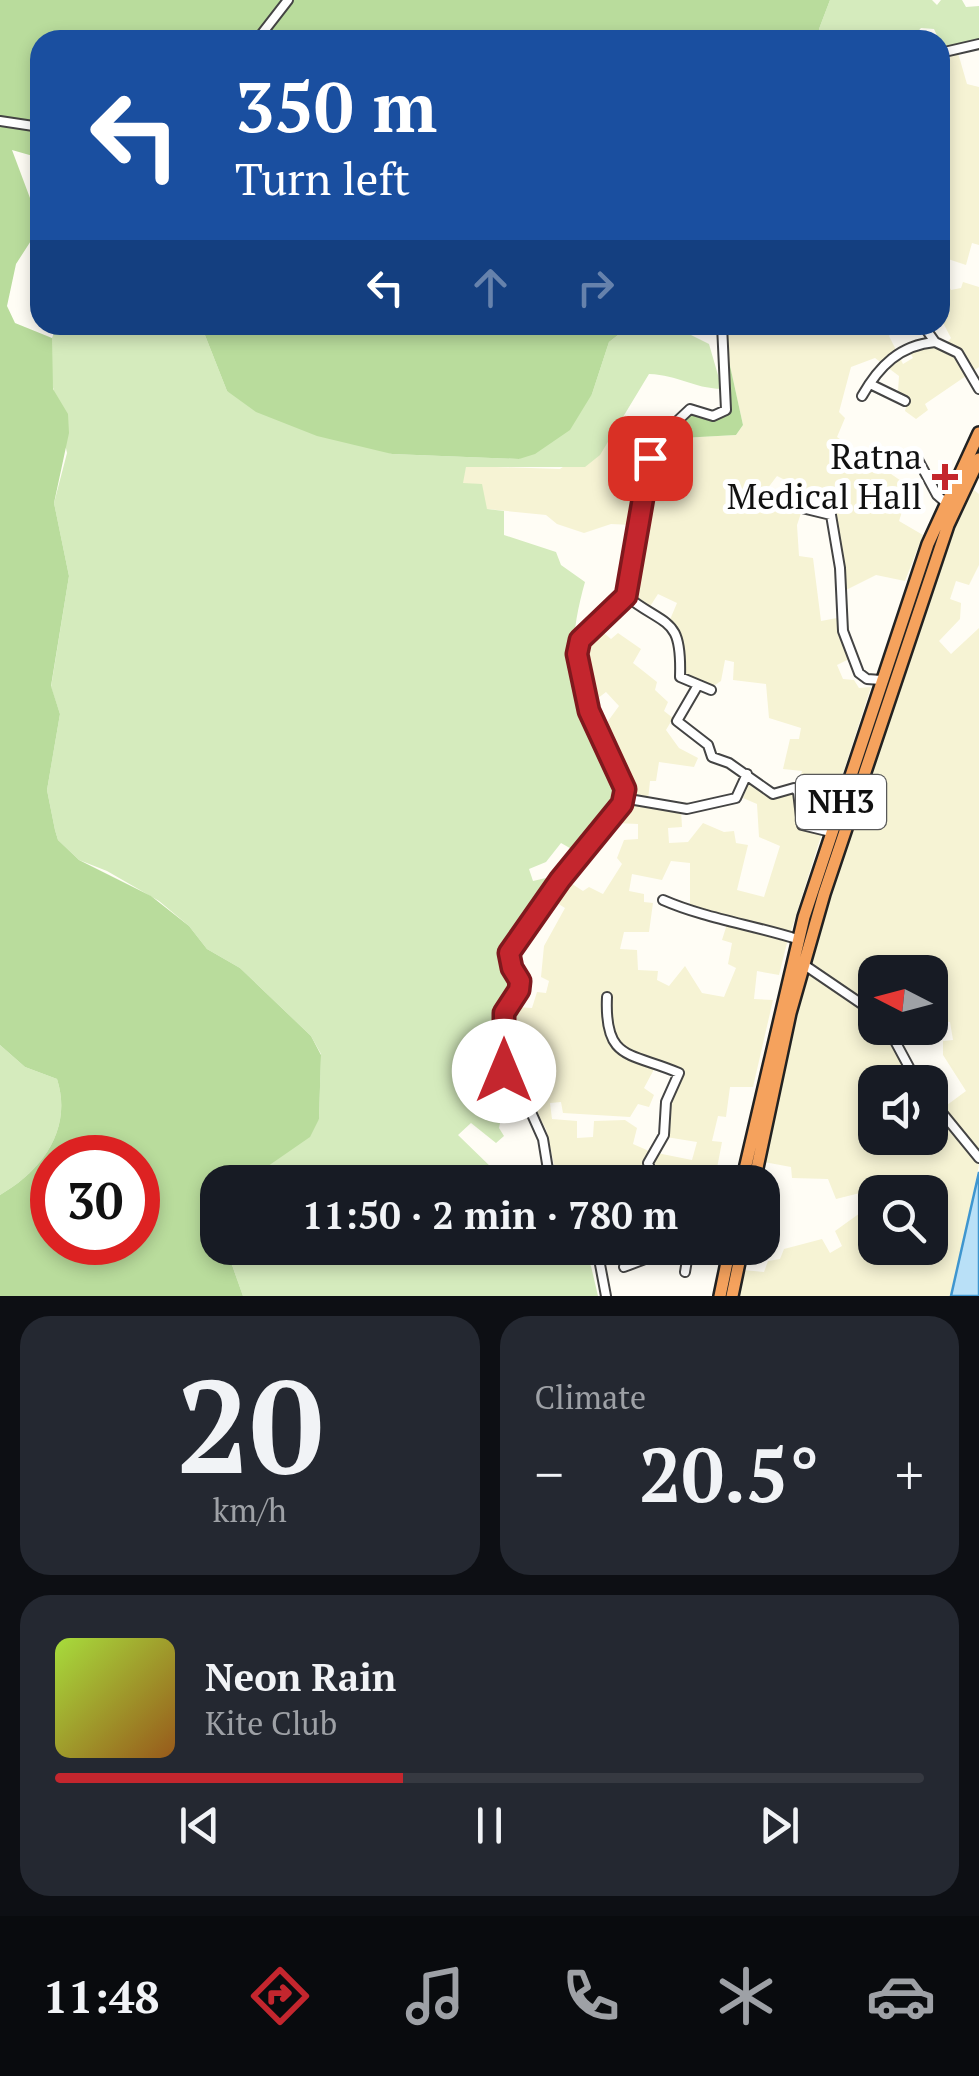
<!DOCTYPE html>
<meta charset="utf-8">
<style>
:root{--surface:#171b24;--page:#242831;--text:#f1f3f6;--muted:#9ea1a6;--line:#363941;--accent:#c4262e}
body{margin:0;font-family:"PT Serif",serif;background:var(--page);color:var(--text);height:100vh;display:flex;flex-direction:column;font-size:38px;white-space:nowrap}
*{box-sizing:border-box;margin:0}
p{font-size:32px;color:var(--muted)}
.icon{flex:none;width:55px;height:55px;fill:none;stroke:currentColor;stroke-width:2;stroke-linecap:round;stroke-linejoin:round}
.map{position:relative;height:1296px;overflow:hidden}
.details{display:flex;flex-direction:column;gap:20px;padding:20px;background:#0d0f14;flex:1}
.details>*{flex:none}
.guide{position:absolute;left:30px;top:30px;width:920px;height:305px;border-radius:30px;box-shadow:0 5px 15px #0003;background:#1a4fa0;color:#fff;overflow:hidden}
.needle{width:65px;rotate:276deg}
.buttons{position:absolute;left:858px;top:955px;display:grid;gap:20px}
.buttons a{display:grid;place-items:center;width:90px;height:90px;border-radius:20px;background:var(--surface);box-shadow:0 5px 15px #0003;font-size:50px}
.speed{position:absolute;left:30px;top:1135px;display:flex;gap:20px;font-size:50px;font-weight:700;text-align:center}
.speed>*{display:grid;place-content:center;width:130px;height:130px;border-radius:50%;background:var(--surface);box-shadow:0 5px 15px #0003;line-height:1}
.speed .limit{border:15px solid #d22;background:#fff;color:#111}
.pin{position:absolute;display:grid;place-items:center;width:85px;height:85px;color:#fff;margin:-42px;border-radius:20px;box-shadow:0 5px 15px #0006}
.me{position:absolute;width:110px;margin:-55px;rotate:0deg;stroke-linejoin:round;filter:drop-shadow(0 0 8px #0008)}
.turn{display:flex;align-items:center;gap:35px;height:210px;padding:0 40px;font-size:45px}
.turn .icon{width:130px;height:130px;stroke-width:2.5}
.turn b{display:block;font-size:70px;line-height:85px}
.lanes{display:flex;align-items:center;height:95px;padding:0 40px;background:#0003;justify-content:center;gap:50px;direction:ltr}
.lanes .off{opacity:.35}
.big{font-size:75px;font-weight:600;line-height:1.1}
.details .tile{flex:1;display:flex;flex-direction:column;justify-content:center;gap:15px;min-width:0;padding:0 35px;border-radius:30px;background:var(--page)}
.details .dial{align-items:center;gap:0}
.dial b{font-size:130px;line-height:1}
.song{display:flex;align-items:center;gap:30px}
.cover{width:120px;height:120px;border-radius:15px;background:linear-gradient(135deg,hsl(80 70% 55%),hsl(30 70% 35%))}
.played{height:10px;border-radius:5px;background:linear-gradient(90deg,var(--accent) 40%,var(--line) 40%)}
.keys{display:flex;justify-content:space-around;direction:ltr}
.heat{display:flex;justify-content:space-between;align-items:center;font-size:55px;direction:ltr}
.details .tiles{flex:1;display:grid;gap:20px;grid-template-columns:1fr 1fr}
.tile:last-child{grid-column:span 2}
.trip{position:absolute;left:200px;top:1165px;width:580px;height:100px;border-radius:30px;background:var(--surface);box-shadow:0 5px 15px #0003;font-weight:600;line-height:100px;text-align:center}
.tabs{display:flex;height:160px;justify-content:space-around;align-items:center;background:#090b0e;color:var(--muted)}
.tabs .icon{width:70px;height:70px}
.tabs .active{color:var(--accent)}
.tabs b{font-size:45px;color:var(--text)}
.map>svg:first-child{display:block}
.farmland{fill:#f6f3d4;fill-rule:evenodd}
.green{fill:#d5ebbd}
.forest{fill:#b9dc9c;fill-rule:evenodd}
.water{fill:#b9e0f7;stroke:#3f96cf;stroke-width:2.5}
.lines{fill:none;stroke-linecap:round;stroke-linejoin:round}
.minor-casing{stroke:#444;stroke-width:12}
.highway-casing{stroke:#222;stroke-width:16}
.minor{stroke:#fff;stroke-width:8}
.highway{stroke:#f5a25d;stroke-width:11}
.route-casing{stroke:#7f191e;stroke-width:25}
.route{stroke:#c4262e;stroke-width:18}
.poi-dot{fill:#c4262e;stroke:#fff;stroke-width:4}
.labels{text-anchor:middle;stroke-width:10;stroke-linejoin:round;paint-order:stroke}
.shield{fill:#fff;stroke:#585858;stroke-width:2.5}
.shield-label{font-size:32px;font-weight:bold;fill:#111}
.poi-label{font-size:35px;fill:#111;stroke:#fff;text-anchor:end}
</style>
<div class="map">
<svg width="979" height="1296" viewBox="0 0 979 1296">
<rect width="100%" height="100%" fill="#fffdf5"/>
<path class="farmland" d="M958,53L967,84L979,87V245L972,243L966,265L945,258L946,251L940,247V56Z
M945,279L951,290L961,288L963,282L979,287V367L973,371L961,349L946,344L951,338L940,317V280Z
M727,325H896L889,336L903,364L913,358L908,349L927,344L958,357L966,376L925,404L928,410L916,419L905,411L908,398L898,391L899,376L875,358L851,367L839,412L845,418L837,437L910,487L899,521L923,535L905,581L876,575L846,590L832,511L798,504L799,487L777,476L764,493L770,507L801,513L797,525L799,556L813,558L821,621L837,618L849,659L837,665L843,679L854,680L859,688L871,687L826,826L803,820L798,784L802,771L783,769L790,739H799L801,728L769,718L766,684L733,680L734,662L725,660L721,681L709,689L684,676L682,640L678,627L669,622L677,603L658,594L649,608L631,597L642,521L663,439L736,435L743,425L729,361Z
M625,415L653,432L632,525L611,524L584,533L557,524L546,515L487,509L462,483L466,466L560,469L618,428Z
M970,487L979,494V565L969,585L956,581L950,599L961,603L960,619L939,641L951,654L979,628V1151L943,1108L966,1091L943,1055V1041L953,1040L950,1022L942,1021L944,981L930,979V972H875V1010L809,966L948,533Z
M598,628L611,639L618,633L641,649L633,663L657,682L655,690L668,702L664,711L673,718L666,730L679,748L698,758L694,767L659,762L656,781H650L648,800L627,797L626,783L603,728L619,706L606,692L589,705L579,651Z
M750,780L772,795L792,790L797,793L798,823L823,830L790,934L690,908V863L671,861L662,880L632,874L629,891L644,894V902L653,903L649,932H624L620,949L637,950L638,970L658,971L657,980L669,986L685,966L702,993L724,997L736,968L728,964L732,943L722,940L728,921L788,939L779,975L757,971L754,999L773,1000L753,1087H730L726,1117L718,1116L712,1141L722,1142L717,1168L737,1175L735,1182H716L693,1173L689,1182H681L657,1174L653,1163L657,1153L692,1160L697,1142L666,1137L670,1095L683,1071L659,1060L644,1088L654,1095L649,1107L638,1104L630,1117L563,1113L561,1102L550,1103L552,1119L577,1121V1138L593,1137L594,1121L625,1120L637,1128L633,1144L649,1151L646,1170L636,1182H558L546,1129L511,1071L510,1023L516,1007L532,1008L537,992L546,993L549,981L541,977L544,946L565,908L554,901L569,882L583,891L589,887L603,894L622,864L617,858L624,840L638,839V824L616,823L628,802L681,810L682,827L668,828L669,843L688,842L703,823L724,832L734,831L736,843L748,845L737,890L764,897L780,846L759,837L757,804L743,798Z
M808,970L863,1005L875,1018V1028H883L895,1042L914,1082H875V1138H930V1126L942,1119L979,1165L951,1296H738L743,1270L764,1272L768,1261L780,1259L784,1249L822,1239L830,1253L842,1246L835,1231L867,1208L860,1193L836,1199L828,1179L792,1178L791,1167L764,1162ZM875,1192H930V1248H875Z"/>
<path class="green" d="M830,0H932L937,5L941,0H962L966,7L979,6V39L943,48L934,29L921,28L910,40H821L819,29Z
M57,325H201L227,391L392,454L519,459L592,394L609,342L631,325H671L709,344L722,389C692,388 679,375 649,374L600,455L585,467H466L463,483L482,484L487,509L504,511V535L556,552L561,565L585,582C573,624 567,670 583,712C594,742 615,764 619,797L597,830L575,851L561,843L546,862L529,869L533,881L559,875L505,951L516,987C489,1026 503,1064 523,1103L501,1118L499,1128L504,1136L496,1143L471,1123L458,1135L494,1170L488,1182H245L319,1119L321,1054L311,1036L240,968L207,949L189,926L159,901L107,871L79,860L58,840L55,830L47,790L60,714L51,687L69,576L54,503L67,453L51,378L52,338Z
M0,1045L25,1067L57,1079C73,1129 42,1171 0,1195Z
M226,1248H576L591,1266L598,1296H243Z"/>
<path class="forest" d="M0,0H830L819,29L821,40H40V158L12,150L30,198L36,233L16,264L7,306L15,323L52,338L53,389L68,414L69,433L54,503L69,576L51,686L60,714L47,790L55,830L58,840L79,860L151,896L189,926L207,949L240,968L311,1036L321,1055L319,1119L310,1137L245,1182H218V1248H226L243,1296H0V1195C42,1171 73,1129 57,1079L25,1067L0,1045ZM52,1158H138V1242H52Z
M201,325H631L609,342L592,394L570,430L535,454L519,459L392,454L317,436L256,412L227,391Z
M729,361L743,425L736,435L663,439L692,413L726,412Z"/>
<path class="water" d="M979,1172V1296H951Z"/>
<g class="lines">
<defs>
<path id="minor" d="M257,40L288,0
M940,53L979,44
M0,121L40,127
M923,325L935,342L958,353L979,389
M870,384L905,401
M862,396C879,366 900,345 935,342
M916,456L937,495L945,502
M773,501L831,515L840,568L843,631L859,673L867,679L881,680
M626,596C667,628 682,616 680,677L711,690
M698,685L677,721L708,745L712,757L729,763L773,794L794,788L798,792L802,825L831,832
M623,798L687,809L736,798L747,774
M663,900C704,918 753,925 797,939
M803,964L875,1013
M607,997C604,1062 631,1052 679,1073L666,1102L664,1135L648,1163L651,1171L674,1182
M888,1028L917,1082
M930,1098L979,1158
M550,1182L543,1139L526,1101L504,1071L505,1013L519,990L520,981L511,968L509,953L560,880L622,804C632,755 567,705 579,640L626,596L656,441L690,409L713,416L726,410L722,325
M583,1248L599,1259
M624,1267L661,1253L660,1248
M685,1272L689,1248
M606,1296L599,1259L610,1248"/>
<path id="highway" d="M742,1182L804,917L928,544L979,433
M754,1182L790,1013L824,894L948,525L979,459
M720,1296L730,1248
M732,1296L742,1248"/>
</defs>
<use href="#minor" class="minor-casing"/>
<use href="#highway" class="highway-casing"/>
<use href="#minor" class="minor"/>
<use href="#highway" class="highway"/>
</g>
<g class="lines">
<defs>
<path id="route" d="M504,1071V1013L519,990L520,981L512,968L509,953L560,880L622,804L625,789L589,711L577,654L580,640L626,596L650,458"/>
</defs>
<use href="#route" class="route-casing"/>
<use href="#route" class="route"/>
</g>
<path class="poi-dot" d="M940 462h10v10h10v10h-10v10h-10v-10h-10v-10h10z"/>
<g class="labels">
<rect class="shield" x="796" y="775" width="90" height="54" rx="8"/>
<g class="shield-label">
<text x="841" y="813">NH3</text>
</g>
<g class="poi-label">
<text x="922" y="469">Ratna<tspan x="922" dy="40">Medical Hall</tspan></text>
</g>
</g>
</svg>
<div class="buttons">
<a><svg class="needle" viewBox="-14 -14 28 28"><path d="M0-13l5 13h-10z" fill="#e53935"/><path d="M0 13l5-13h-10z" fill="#9ea1a6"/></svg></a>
<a><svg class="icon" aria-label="sound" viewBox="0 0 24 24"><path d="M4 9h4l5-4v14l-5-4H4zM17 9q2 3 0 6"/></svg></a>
<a><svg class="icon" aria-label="search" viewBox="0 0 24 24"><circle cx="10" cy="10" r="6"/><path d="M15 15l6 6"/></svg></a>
</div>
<div class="speed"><div class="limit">30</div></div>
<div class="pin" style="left:650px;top:458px;background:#d93025"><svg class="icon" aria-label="arrive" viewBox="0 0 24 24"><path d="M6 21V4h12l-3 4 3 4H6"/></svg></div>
<svg class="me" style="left:504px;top:1071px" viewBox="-20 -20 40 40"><circle r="19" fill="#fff"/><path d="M0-13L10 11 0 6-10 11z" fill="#c4262e"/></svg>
<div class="trip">11:50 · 2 min · 780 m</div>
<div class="guide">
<div class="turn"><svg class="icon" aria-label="left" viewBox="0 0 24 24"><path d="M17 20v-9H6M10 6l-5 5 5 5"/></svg><div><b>350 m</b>Turn left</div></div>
<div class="lanes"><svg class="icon" aria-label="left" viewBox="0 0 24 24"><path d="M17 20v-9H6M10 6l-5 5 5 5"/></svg><svg class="icon off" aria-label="ahead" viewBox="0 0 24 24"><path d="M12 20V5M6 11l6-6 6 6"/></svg><svg class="icon off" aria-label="right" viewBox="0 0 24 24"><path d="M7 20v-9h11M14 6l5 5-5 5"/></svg></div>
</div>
</div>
<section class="details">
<div class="tiles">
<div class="tile dial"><b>20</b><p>km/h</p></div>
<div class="tile"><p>Climate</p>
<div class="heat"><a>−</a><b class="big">20.5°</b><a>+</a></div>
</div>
<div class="tile">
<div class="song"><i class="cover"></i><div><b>Neon Rain</b><p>Kite Club</p></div></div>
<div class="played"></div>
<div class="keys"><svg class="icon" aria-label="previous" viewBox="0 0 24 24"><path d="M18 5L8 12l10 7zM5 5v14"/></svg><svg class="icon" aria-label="pause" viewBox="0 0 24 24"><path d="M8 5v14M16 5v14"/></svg><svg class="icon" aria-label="next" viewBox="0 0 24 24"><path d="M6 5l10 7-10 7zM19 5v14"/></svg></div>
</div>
</div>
</section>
<nav class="tabs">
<b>11:48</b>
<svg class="icon active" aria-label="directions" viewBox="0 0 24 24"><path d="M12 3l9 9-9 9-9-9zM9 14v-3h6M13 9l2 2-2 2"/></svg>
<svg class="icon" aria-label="music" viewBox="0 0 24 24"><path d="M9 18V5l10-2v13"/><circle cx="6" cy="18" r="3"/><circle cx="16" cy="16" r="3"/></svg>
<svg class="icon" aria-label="phone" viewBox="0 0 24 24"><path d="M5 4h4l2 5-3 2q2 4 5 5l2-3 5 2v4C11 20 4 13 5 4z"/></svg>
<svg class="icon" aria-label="climate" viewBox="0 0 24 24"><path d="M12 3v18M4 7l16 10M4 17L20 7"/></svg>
<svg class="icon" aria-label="car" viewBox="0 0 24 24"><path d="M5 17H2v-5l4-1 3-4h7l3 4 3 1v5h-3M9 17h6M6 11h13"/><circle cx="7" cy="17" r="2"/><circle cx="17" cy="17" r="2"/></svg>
</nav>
